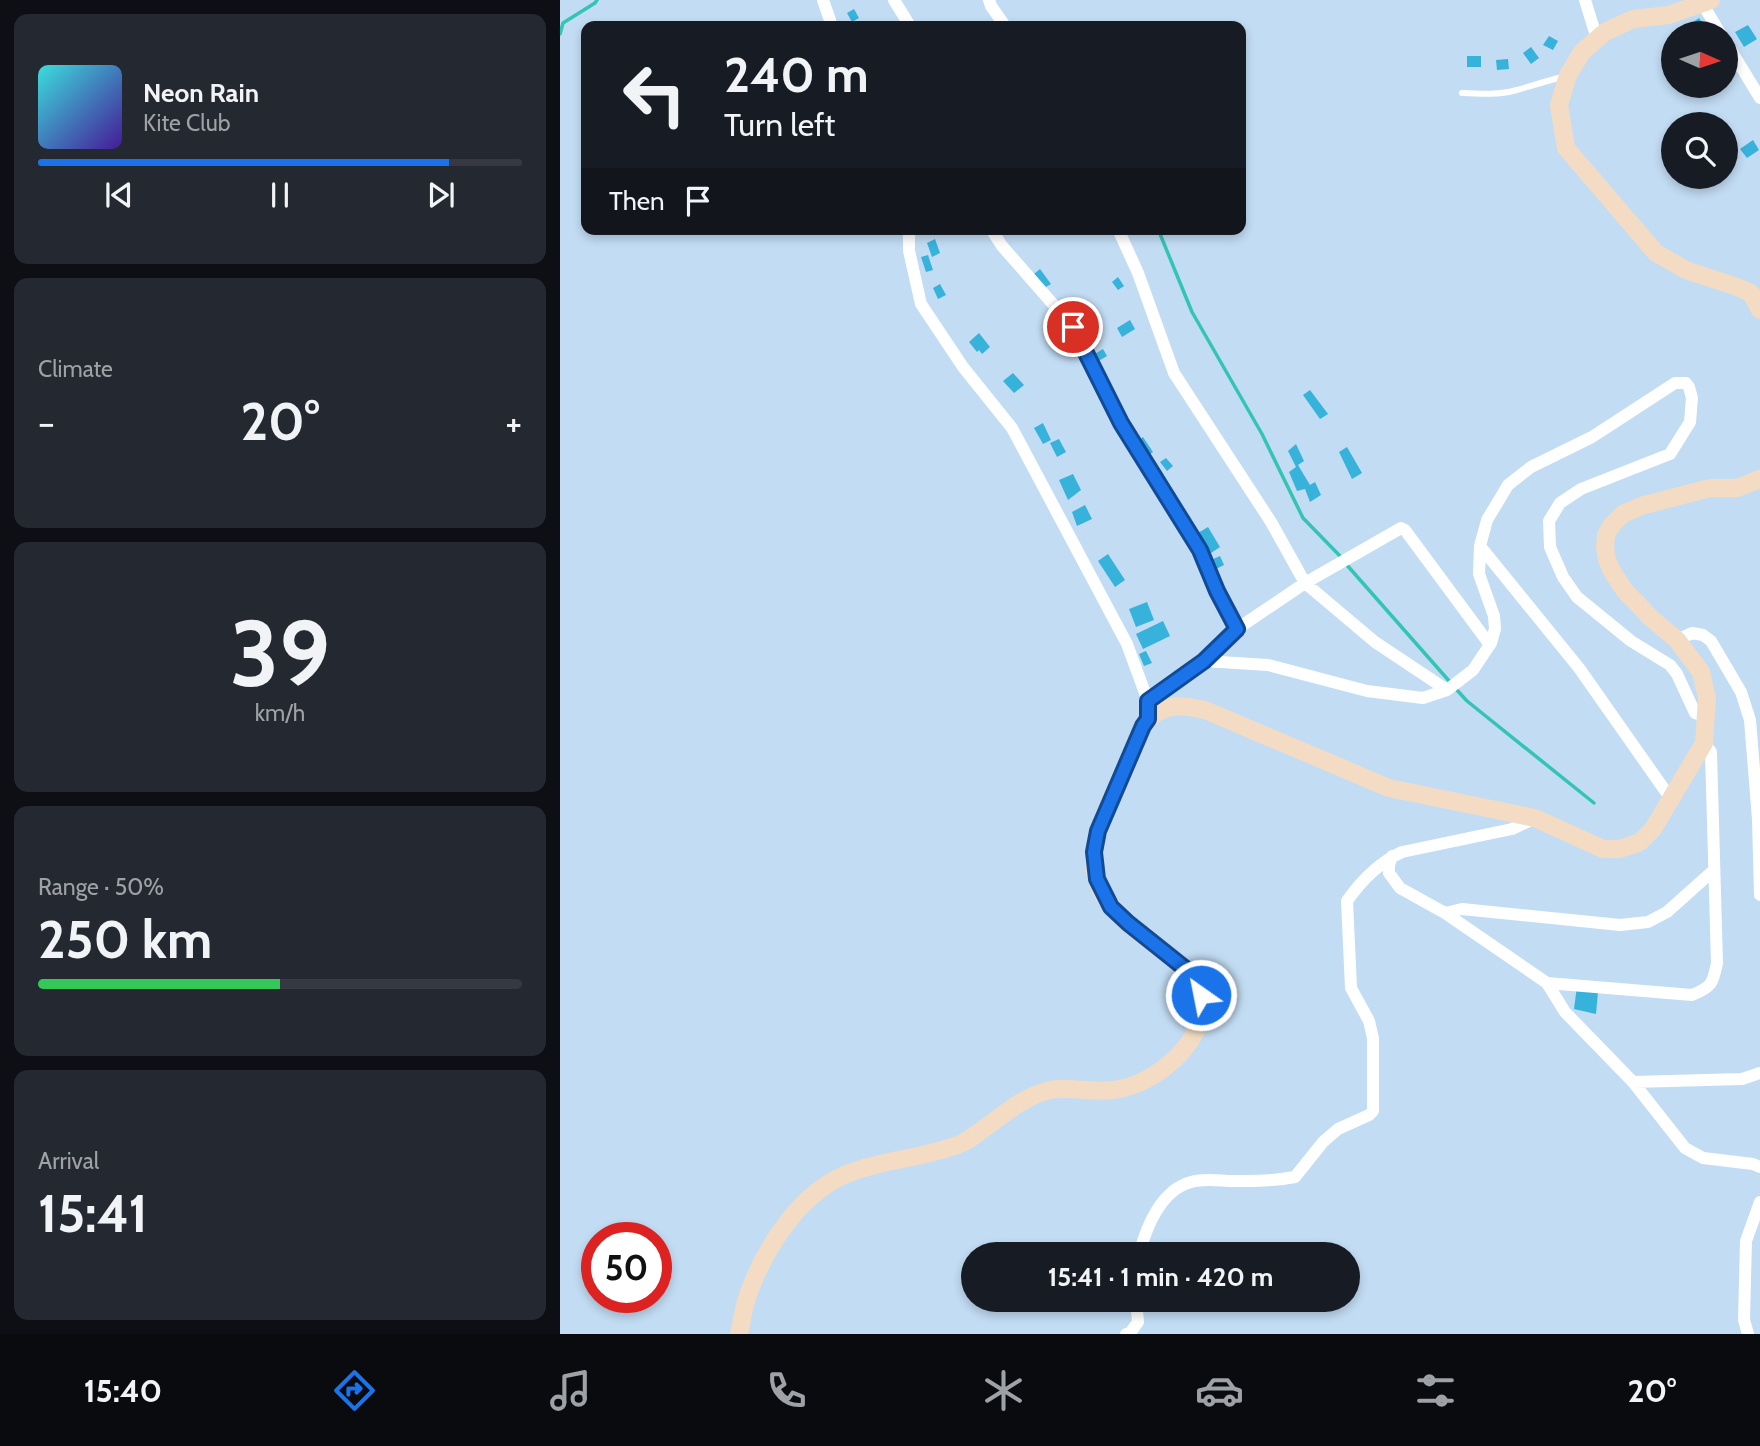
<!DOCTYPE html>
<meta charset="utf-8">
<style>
:root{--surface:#171b24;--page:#242831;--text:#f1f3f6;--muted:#9ea1a6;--line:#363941;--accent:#1a73e8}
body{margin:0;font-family:Cabin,sans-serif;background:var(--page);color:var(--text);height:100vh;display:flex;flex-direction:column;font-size:26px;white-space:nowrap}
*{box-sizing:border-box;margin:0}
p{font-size:23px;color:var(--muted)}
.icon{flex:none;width:38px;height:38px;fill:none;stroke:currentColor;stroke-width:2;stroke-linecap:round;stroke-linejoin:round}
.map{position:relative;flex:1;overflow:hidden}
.details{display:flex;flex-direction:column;gap:14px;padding:14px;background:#0d0f14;width:560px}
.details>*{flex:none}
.banner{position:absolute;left:21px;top:21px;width:665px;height:214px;border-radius:14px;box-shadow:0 4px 10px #0003;background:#171b24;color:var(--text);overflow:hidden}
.needle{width:46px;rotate:93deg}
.fabs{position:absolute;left:1101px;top:21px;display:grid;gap:14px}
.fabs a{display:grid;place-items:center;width:77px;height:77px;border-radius:50%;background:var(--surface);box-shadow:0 4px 10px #0003;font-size:35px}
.speed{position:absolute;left:21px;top:1222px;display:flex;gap:14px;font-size:35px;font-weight:700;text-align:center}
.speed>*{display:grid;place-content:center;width:91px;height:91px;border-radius:50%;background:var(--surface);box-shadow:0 4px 10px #0003;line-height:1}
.speed .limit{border:10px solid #d22;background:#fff;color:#111}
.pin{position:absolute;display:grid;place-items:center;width:60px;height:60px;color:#fff;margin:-30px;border:4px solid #fff;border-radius:50%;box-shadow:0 2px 7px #0007}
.me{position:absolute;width:77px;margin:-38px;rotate:327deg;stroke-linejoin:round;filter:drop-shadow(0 0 5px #0008)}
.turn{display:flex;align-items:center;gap:24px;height:147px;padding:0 28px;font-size:32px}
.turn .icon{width:91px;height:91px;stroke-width:2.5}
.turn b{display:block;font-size:49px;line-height:60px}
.then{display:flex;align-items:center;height:66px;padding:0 28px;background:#0003;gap:14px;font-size:26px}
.big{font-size:52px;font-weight:700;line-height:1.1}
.details .widget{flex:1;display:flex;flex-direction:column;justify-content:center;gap:10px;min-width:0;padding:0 24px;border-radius:14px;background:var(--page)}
.details .dial{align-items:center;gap:0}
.dial b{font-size:91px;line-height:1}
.song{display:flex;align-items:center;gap:21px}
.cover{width:84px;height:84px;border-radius:10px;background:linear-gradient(135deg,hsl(180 70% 55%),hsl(260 70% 35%))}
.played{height:7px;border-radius:4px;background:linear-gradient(90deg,var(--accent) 85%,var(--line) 85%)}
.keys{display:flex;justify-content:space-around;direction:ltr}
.heat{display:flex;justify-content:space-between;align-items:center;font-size:38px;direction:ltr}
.charge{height:10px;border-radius:5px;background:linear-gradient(90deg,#34c759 50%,var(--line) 0)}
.trip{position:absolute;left:401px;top:1242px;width:399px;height:70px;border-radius:35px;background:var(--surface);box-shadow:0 4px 10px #0003;font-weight:700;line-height:70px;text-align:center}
.tabs{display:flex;height:112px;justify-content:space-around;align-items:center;background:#090b0e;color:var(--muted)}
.tabs .icon{width:49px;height:49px}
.tabs .current{color:var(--accent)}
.tabs b{font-size:32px;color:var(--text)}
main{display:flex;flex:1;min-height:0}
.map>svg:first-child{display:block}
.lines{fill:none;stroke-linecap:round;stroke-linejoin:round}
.stream{stroke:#33c4b5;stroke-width:3.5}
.building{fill:#37b2db}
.service{stroke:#fff;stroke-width:6}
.minor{stroke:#fff;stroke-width:12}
.secondary{stroke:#f3dcc3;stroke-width:18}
.route-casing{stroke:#114b97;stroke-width:18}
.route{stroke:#1a73e8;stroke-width:12}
</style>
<main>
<section class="details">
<div class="widget">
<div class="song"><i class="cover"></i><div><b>Neon Rain</b><p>Kite Club</p></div></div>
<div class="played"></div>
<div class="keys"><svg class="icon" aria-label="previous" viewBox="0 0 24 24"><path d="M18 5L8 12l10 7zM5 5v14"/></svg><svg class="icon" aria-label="pause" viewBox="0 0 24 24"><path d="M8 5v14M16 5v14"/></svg><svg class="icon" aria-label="next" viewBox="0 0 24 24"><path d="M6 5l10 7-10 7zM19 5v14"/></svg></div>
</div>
<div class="widget"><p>Climate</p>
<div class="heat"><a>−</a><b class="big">20°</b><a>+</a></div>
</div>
<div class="widget dial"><b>39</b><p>km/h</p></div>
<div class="widget"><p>Range · 50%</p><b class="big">250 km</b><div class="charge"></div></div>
<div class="widget"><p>Arrival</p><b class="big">15:41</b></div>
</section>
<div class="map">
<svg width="1200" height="1334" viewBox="0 0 1200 1334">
<rect width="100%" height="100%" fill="#c2dcf3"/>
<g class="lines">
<path class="stream" d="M0,34L3,23L35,3L37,0
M598,229L632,312L702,434L743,518L782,558
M786,564L890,682
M895,688L907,701L1034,803"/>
</g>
<path class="building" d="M294,9L299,18L292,22L287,13Z
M1139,18L1145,27L1135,33L1129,25Z
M1188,25L1197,39L1184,47L1175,32Z
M989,36L998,41L993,50L983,45Z
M971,47L979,58L971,64L963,53Z
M907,56H921V67H907Z
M948,59L949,69L937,70L936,60Z
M1193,140L1199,150L1187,158L1180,149Z
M375,239L380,253L372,257L367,243Z
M368,255L373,270L366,272L361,257Z
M480,269L491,284L484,288L474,274Z
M558,277L564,286L558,290L552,282Z
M380,284L386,295L378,299L373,288Z
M570,320L575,329L562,337L557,328Z
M419,333L430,347L422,354L419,350L417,352L409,342Z
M543,349L547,356L537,362L533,355Z
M453,373L464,385L454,393L443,381Z
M750,390L768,414L760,419L743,395Z
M483,423L491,440L483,444L474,428Z
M583,437L593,452L586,457L576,443Z
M499,439L506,452L497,457L490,443Z
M736,444L744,461L738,465L750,485L755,482L761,495L750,502L745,489L737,491L729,472L736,467L728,451Z
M787,447L802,473L792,479L779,452Z
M606,458L613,466L607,471L600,462Z
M513,474L521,490L508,500L499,480Z
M525,505L532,519L517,526L512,512Z
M648,527L660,547L651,553L638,533Z
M548,554L565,580L555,587L538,561Z
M660,556L664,565L656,569L651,560Z
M587,602L594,620L576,627L569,609Z
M603,621L610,636L583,649L576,634Z
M586,651L592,663L584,666L579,654Z
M1017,986L1038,992L1036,1014L1014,1009Z"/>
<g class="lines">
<path class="service" d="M902,93C920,94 940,95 957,90C974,85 990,80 1006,76"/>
<path class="minor" d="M263,0L272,26
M334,0L350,26
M429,0L431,6L445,26
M1025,0L1037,39
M1142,3L1160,33
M1166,42L1200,98
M349,229V251L361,304L403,367L452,428L567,644L588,701V719
M431,229L442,246L513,327L560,423L620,515L641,550L657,591L677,629
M558,229L578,273L614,373L711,522L745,583L815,642L887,690
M920,546L1019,668L1111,799
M1117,640L1132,633L1143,635L1151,641L1181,692L1190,720L1198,819L1200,895
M644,661L708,665L807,691L863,698L887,690L913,670L931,643L935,629L934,616L919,574L920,546L927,520L948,485L971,467L1032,437L1115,383H1126L1129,387L1132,398L1130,422L1110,454L1021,489L1000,503L989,521L990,547L1003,577L1017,597L1071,641L1110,665L1117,674L1135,713L1145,717
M588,701L644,661L677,629L745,583L841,528L845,530L930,645
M832,856L829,865V873L840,888L885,913L987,983L1005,1012L1073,1082L1125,1148L1143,1158L1193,1164L1200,1167
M885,913L902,909L1060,925L1088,922L1107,912L1154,870
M987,983L1132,995C1152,987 1153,983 1157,963L1151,752L1144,743
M1073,1082L1182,1079L1200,1073
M579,1255C586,1227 601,1190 631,1182C645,1178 660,1181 674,1181C695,1181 714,1181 735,1177L763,1142L778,1129L809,1115L813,1111V1038L809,1021L791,988L787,901C801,881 820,862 842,852L952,829L975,818
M566,1334L570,1333L578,1322L576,1300
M1188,1334L1184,1320L1186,1241L1200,1202"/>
<path class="secondary" d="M1151,0L1109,15L1073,19L1045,32L1022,52L1008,75L999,105L1006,148L1096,253L1128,271L1175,286L1191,293L1200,310
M179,1334C182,1322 183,1309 187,1298C204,1248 241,1190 292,1172C327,1159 365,1158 400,1144C408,1141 415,1135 422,1130C443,1115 464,1096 490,1090C510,1086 532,1093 553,1090C582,1087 611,1067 628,1044C641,1026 649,1001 636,980C630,971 621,965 613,959C586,937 548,915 537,880C527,846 545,814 558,784C567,765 575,745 583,726C600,703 620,704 645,710L829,788L975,818L1043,849H1060L1080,842L1093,829L1144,743L1147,698L1141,672L1117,640L1091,618L1065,591L1053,573L1047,560L1045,547L1046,535L1051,526L1063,514L1081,506L1150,488H1177L1200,479"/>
</g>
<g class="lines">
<defs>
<path id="route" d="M513,327L561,423L640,550L657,591L677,629L644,661L588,701V719L583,726L538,831L534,852L537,879L551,907L568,923L627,970L637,981L641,995"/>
</defs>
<use href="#route" class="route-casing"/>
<use href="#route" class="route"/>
</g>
</svg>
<div class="fabs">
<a><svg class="needle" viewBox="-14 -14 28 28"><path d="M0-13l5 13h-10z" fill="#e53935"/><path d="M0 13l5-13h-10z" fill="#9ea1a6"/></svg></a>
<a><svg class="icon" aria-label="search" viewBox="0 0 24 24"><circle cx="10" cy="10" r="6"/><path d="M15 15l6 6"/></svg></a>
</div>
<div class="speed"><div class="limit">50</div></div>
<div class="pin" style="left:513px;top:327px;background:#d93025"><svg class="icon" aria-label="arrive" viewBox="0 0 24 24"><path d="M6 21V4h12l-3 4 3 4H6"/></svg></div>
<svg class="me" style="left:641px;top:995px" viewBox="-20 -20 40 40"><circle r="17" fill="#1a73e8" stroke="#fff" stroke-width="3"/><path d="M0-11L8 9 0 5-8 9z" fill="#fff"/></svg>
<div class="trip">15:41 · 1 min · 420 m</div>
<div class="banner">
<div class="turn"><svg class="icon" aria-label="left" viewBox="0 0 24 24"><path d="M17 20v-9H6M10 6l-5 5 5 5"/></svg><div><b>240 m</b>Turn left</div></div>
<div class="then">Then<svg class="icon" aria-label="arrive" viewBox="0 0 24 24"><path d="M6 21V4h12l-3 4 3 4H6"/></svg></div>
</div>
</div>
</main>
<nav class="tabs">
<b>15:40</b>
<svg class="icon current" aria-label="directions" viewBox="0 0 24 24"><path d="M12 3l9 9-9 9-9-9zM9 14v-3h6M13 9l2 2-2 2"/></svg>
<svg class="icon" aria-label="music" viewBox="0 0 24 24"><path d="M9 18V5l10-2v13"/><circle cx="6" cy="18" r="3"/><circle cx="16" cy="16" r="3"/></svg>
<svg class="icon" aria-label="phone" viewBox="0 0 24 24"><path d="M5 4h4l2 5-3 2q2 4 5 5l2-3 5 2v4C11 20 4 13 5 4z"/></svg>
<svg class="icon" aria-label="climate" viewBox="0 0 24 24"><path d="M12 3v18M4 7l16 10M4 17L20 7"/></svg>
<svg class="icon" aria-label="car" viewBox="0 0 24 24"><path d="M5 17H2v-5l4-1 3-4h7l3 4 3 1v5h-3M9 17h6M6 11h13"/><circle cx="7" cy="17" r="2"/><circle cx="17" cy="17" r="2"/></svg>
<svg class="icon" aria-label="filters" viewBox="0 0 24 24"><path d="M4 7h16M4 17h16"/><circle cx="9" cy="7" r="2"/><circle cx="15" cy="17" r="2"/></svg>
<b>20°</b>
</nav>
